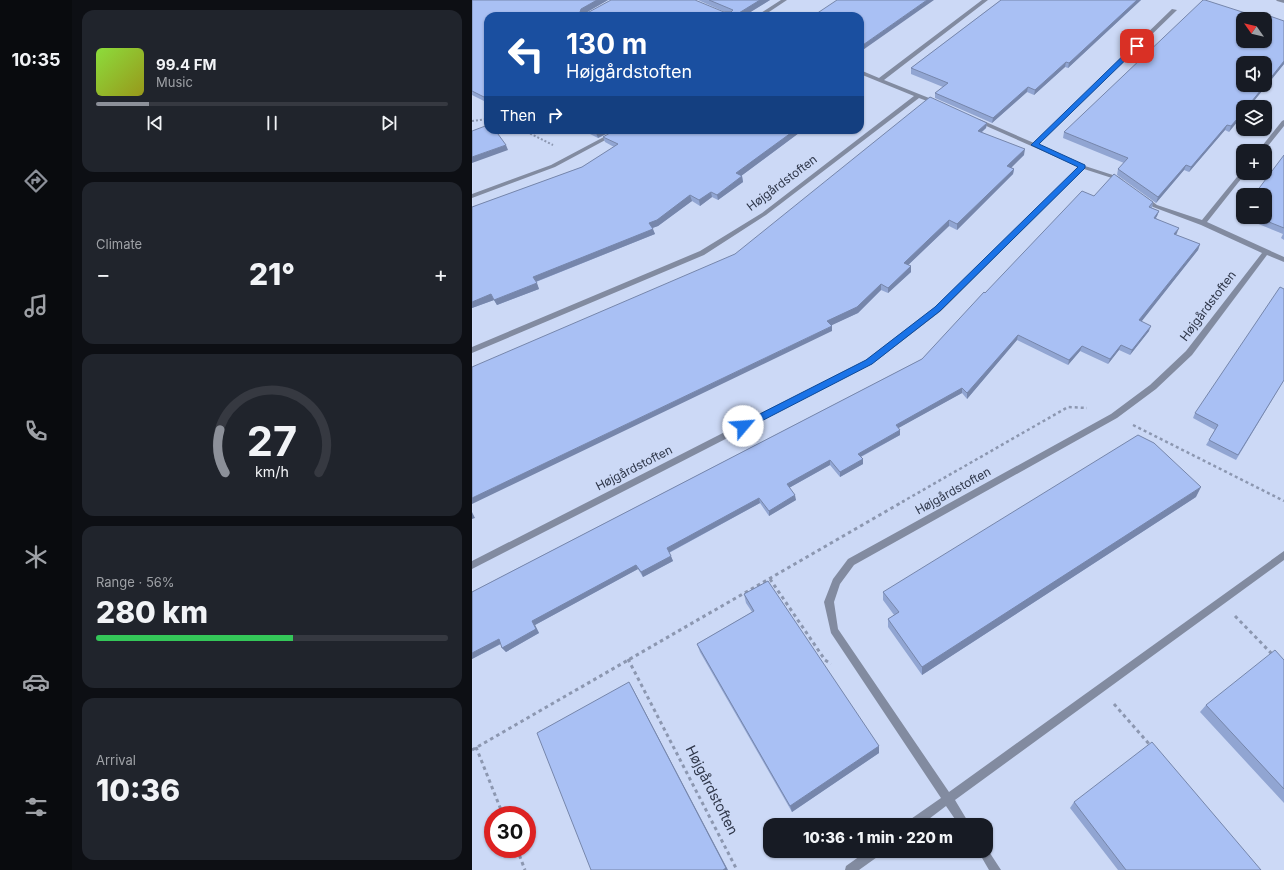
<!DOCTYPE html>
<meta charset="utf-8">
<style>
:root{--surface:#171b24;--page:#20242c;--text:#f1f3f6;--muted:#9ea1a6;--line:#363941;--accent:#8c9099}
body{margin:0;font-family:Inter,sans-serif;background:var(--page);color:var(--text);height:100vh;display:flex;flex-direction:column;font-size:15px;white-space:nowrap}
*{box-sizing:border-box;margin:0}
p{font-size:13px;color:var(--muted)}
.icon{flex:none;width:22px;height:22px;fill:none;stroke:currentColor;stroke-width:2;stroke-linecap:round;stroke-linejoin:round}
.map{position:relative;flex:1;overflow:hidden}
.side{display:flex;flex-direction:column;gap:10px;padding:10px;background:#0d0f14;width:400px}
.side>*{flex:none}
.top-card{position:absolute;left:12px;top:12px;width:380px;height:122px;border-radius:12px;box-shadow:0 1px 3px #0004;background:#1a4fa0;color:#fff;overflow:hidden}
.needle{width:26px;rotate:304deg}
.tools{position:absolute;left:764px;top:12px;display:grid;gap:8px}
.tools a{display:grid;place-items:center;width:36px;height:36px;border-radius:8px;background:var(--surface);box-shadow:0 1px 3px #0004;font-size:20px}
.speed{position:absolute;left:12px;top:806px;display:flex;gap:8px;font-size:20px;font-weight:700;text-align:center}
.speed>*{display:grid;place-content:center;width:52px;height:52px;border-radius:50%;background:var(--surface);box-shadow:0 1px 3px #0004;line-height:1}
.speed .limit{border:6px solid #d22;background:#fff;color:#111}
.pin{position:absolute;display:grid;place-items:center;width:34px;height:34px;color:#fff;margin:-17px;border-radius:8px;box-shadow:0 2px 6px #0006}
.me{position:absolute;width:44px;margin:-22px;rotate:63deg;stroke-linejoin:round;filter:drop-shadow(0 0 3px #0008)}
.turn{display:flex;align-items:center;gap:14px;height:84px;padding:0 16px;font-size:18px}
.turn .icon{width:52px;height:52px;stroke-width:2.5}
.turn b{display:block;font-size:28px;line-height:34px}
.then{display:flex;align-items:center;height:38px;padding:0 16px;background:#0003;gap:8px;font-size:15px}
.big{font-size:30px;font-weight:800;line-height:1.1}
.side .widget{flex:1;display:flex;flex-direction:column;justify-content:center;gap:6px;min-width:0;padding:0 14px;border-radius:12px;background:var(--page)}
.side .dial{align-items:center;gap:0}
.dial svg{height:104px;overflow:visible;fill:none;stroke:var(--line);stroke-width:7;stroke-linecap:round;text-anchor:middle}
.dial text{fill:var(--text);stroke:none}
.song{display:flex;align-items:center;gap:12px}
.cover{width:48px;height:48px;border-radius:6px;background:linear-gradient(135deg,hsl(90 70% 55%),hsl(60 70% 35%))}
.played{height:4px;border-radius:2px;background:linear-gradient(90deg,var(--accent) 15%,var(--line) 15%)}
.keys{display:flex;justify-content:space-around;direction:ltr}
.heat{display:flex;justify-content:space-between;align-items:center;font-size:22px;direction:ltr}
.charge{height:6px;border-radius:3px;background:linear-gradient(90deg,#34c759 56%,var(--line) 0)}
.trip{position:absolute;left:291px;top:818px;width:230px;height:40px;border-radius:12px;background:var(--surface);box-shadow:0 1px 3px #0004;font-weight:800;line-height:40px;text-align:center}
main{display:flex;flex:1;min-height:0}
.tabs{display:flex;flex-direction:column;width:72px;justify-content:space-around;align-items:center;background:#090b0e;color:var(--muted)}
.tabs .icon{width:28px;height:28px}
.tabs .selected{color:var(--accent)}
.tabs b{font-size:18px;color:var(--text)}
.map>svg:first-child{display:block}
.lines{fill:none;stroke-linecap:round;stroke-linejoin:round}
.path-far2{stroke:#8c97b0;stroke-width:2;stroke-dasharray:2 2;stroke-linecap:butt}
.path-far1{stroke:#8c97b0;stroke-width:2.5;stroke-dasharray:3 3;stroke-linecap:butt}
.path{stroke:#8c97b0;stroke-width:3;stroke-dasharray:3.5 3.5;stroke-linecap:butt}
.minor{fill:#828ba0;fill-rule:evenodd}
.tertiary{fill:#828ba0;fill-rule:evenodd}
.wall{fill:#91a5d2}
.shaded-wall{fill:#7686ab}
.building{fill:#a9c0f4;stroke:#7686ab;fill-rule:evenodd}
.route{fill:#1a73e8;stroke:#114b97}
.labels{text-anchor:middle;stroke-width:4;stroke-linejoin:round;paint-order:stroke}
.street-label{font-size:12px;fill:#30384b;stroke:#ccd9f6}
.near-street-label{font-size:14px;fill:#30384b;stroke:#ccd9f6}
</style>
<main>
<nav class="tabs">
<b>10:35</b>
<svg class="icon selected" aria-label="directions" viewBox="0 0 24 24"><path d="M12 3l9 9-9 9-9-9zM9 14v-3h6M13 9l2 2-2 2"/></svg>
<svg class="icon" aria-label="music" viewBox="0 0 24 24"><path d="M9 18V5l10-2v13"/><circle cx="6" cy="18" r="3"/><circle cx="16" cy="16" r="3"/></svg>
<svg class="icon" aria-label="phone" viewBox="0 0 24 24"><path d="M5 4h4l2 5-3 2q2 4 5 5l2-3 5 2v4C11 20 4 13 5 4z"/></svg>
<svg class="icon" aria-label="climate" viewBox="0 0 24 24"><path d="M12 3v18M4 7l16 10M4 17L20 7"/></svg>
<svg class="icon" aria-label="car" viewBox="0 0 24 24"><path d="M5 17H2v-5l4-1 3-4h7l3 4 3 1v5h-3M9 17h6M6 11h13"/><circle cx="7" cy="17" r="2"/><circle cx="17" cy="17" r="2"/></svg>
<svg class="icon" aria-label="filters" viewBox="0 0 24 24"><path d="M4 7h16M4 17h16"/><circle cx="9" cy="7" r="2"/><circle cx="15" cy="17" r="2"/></svg>
</nav>
<section class="side">
<div class="widget">
<div class="song"><i class="cover"></i><div><b>99.4 FM</b><p>Music</p></div></div>
<div class="played"></div>
<div class="keys"><svg class="icon" aria-label="previous" viewBox="0 0 24 24"><path d="M18 5L8 12l10 7zM5 5v14"/></svg><svg class="icon" aria-label="pause" viewBox="0 0 24 24"><path d="M8 5v14M16 5v14"/></svg><svg class="icon" aria-label="next" viewBox="0 0 24 24"><path d="M6 5l10 7-10 7zM19 5v14"/></svg></div>
</div>
<div class="widget"><p>Climate</p>
<div class="heat"><a>−</a><b class="big">21°</b><a>+</a></div>
</div>
<div class="widget dial"><svg viewBox="0 0 100 80">
<path d="M14 69A42 42 0 1 1 86 69"/>
<path d="M14 69A42 42 0 0 1 10 36" stroke="#8c9099"/>
<text x="50" y="56" font-size="32" font-weight="700">27</text>
<text x="50" y="72" font-size="11">km/h</text>
</svg></div>
<div class="widget"><p>Range · 56%</p><b class="big">280 km</b><div class="charge"></div></div>
<div class="widget"><p>Arrival</p><b class="big">10:36</b></div>
</section>
<div class="map">
<svg width="812" height="870" viewBox="0 0 812 870">
<rect width="100%" height="100%" fill="#ccd9f6"/>
<g class="lines">
<path class="path-far2" d="M0,121L16,119
M51,130L81,145"/>
<path class="path-far1" d="M661,425L812,501
M430,502L596,407L615,408"/>
<path class="path" d="M298,579L353,660L359,664
M763,616L801,655
M156,659L265,870
M642,704L678,745
M4,747L31,815
M0,750L432,501
M45,849L53,870"/>
<path class="minor" d="M309,0H315L291,16H284Z
M510,0H516L412,80L467,102V104H463L447,98L294,215L232,255L0,353V347L228,251L290,213L442,96L388,74V70L407,78Z
M700,9L705,10L566,145L613,166L647,177L651,180V182H647L643,179L612,169L469,311L400,364L0,569V561L394,360L463,307L607,167L503,121V119H507L562,143Z
M812,120V126L792,151H786L810,121Z
M145,130H152L83,167L0,198V194L79,165Z
M771,171V173H774L773,174L735,222L812,257V262L795,255L720,355L684,389L645,418L382,565L368,584L362,602L366,629L477,792L812,551V560L483,800L498,825H487L474,806L449,825H435L436,821L469,798L359,633L352,602L361,579L376,559L639,414L678,385L714,351L790,253L729,225L681,207L670,198L673,196L685,205L730,220L769,172Z
M514,847L529,870H517L506,851H514Z
M395,851H409L408,855L387,870H373L374,866Z"/>
<path class="tertiary" d="M804,0H812V3L805,1Z"/>
</g>
<path class="wall" d="M0,0H136L115,12H253L226,0H298L272,16H16V103L0,95Z
M529,0H669L596,68L593,67L562,95L555,92L520,123L463,98V93L471,87L439,74V68Z
M789,18L812,21V64L777,107H771L757,132L753,130L717,172L712,170L684,203L645,175L646,169L652,163L591,138L592,132Z
M515,123L514,128L510,132L552,155L539,167L542,169L541,174L485,230L477,226L436,265L439,272L416,293L409,290L386,313L359,325L360,326V331L263,254Z
M110,130H142L126,138Z
M143,130H331L269,176H270L271,182L246,200L240,197L228,206L220,201L186,226L180,228L183,234L64,282L67,289L25,305L22,300L0,308V207L110,167L142,147L133,142L131,137Z
M812,155V240L809,238L811,234L784,223L787,217H786H793Z
M622,196L681,202L680,208L687,211L685,216L684,218L705,233L704,235L728,244L726,250L669,321L677,331L658,355L647,350L636,364L608,351L596,365L545,340L495,399L490,393L426,428L428,435L389,457L391,459V464L368,477L358,465L317,488L324,500L297,516L288,503L197,553L201,561L171,577L166,569L63,625L67,633L34,652L30,648L29,644L0,659V592L450,359L513,293Z
M812,380L764,460L734,445L743,430L721,418L723,413Z
M724,497L450,675L416,627V619L422,615L411,600V592Z
M272,594L407,746V753L320,812L228,652L225,644L280,612L274,603Z
M812,660V803L728,712L734,705Z
M602,802L789,870H646L598,808Z"/>
<path class="shaded-wall" d="M125,0H136L110,15L108,12L109,9Z
M288,0H298L272,16H262Z
M455,0H462L388,52V47Z
M665,0H669L596,68L597,63Z
M812,61V64L777,107H775Z
M594,62L593,67L562,95L563,90Z
M389,81V86L388,88V82Z
M556,87L555,92L520,123L521,118Z
M771,112V115L757,132L759,126Z
M515,123L514,128L505,136L506,131Z
M755,125L753,130L717,172L719,167Z
M130,130H142L126,138L124,133Z
M323,130H331L265,179L264,173Z
M34,145L36,150L0,163V157Z
M553,149L552,155L535,172V166Z
M714,165L712,170L684,203L686,197Z
M542,169L541,174L485,230V224Z
M270,176L271,182L246,200L245,195Z
M239,192L240,197L228,206L227,200Z
M218,195L220,201L186,226L178,229L177,223Z
M687,211L685,216L680,223L682,218Z
M477,220V226L432,269V263Z
M707,228L705,233L700,239L702,234Z
M181,229L183,234L63,282L61,277Z
M728,244L726,250L666,326L667,320Z
M439,266V272L416,293V288Z
M65,283L67,289L25,305L22,300Z
M409,284V290L386,313L356,327L355,321Z
M19,294L22,300L0,308V302Z
M360,326V331L0,504V498Z
M679,326L677,331L658,355L660,350Z
M546,335L545,340L495,399V393Z
M649,345L647,350L636,364L638,359Z
M610,346L608,351L596,365L597,360Z
M490,388V393L423,430L424,425Z
M428,430V435L386,458V454Z
M391,459V464L368,477V472Z
M358,460V465L315,489V484Z
M729,487L724,497L450,675V667Z
M323,495L324,500L297,516V511Z
M287,498L288,503L196,553L195,548Z
M0,512L3,518L0,519Z
M199,556L201,561L171,577L169,572Z
M164,565L166,569L63,625L67,633L34,652L30,648L60,621Z
M27,639L30,643L0,659V653Z
M157,682L161,689L256,870H251Z
M407,746V753L320,812L318,806Z"/>
<path class="building" d="M0,0H125L109,9L108,12H117L139,0H223L252,12H259L261,10L237,0H288L262,16H16V99L0,91Z
M365,0H455L388,47V16H341Z
M529,0H665L597,63L594,62L563,90L556,87L521,118L463,93L476,83L439,68Z
M731,0H733L789,18L792,14L812,21V61L793,85V63H771V85H793L775,107H771V112L759,126L755,125L719,167L714,165L686,197L646,169L656,158L592,132ZM771,19H793V41H771Z
M458,97L515,123L506,131L553,149L535,166L542,169L485,224L477,220L432,263L439,266L416,288L409,284L385,307L355,321L360,326L0,498V367L263,254Z
M16,125V130H23L34,145L0,157V131Z
M119,130H130L124,133Z
M143,130H323L264,173L270,176L245,195L239,192L227,200L218,195L185,220L177,223L181,229L61,277L65,283L22,300L19,294L0,302V207L110,167L146,144L131,137Z
M812,155V228L787,218V217H793V195H782Z
M642,174L681,202L677,207L687,211L682,218L707,228L702,234L728,244L667,320L679,326L660,350L649,345L638,359L610,346L597,360L546,335L495,393L490,388L424,425L428,430L386,454L391,459L368,472L358,460L315,484L323,495L297,511L287,498L195,548L199,556L169,572L164,565L60,621L64,629L30,648L27,639L0,653V592L450,359L512,292L513,293L610,191L622,196Z
M808,287L812,289V380L766,455L737,440L746,425L723,413Z
M666,435L682,443L729,487L450,667L416,619L427,612L411,592Z
M296,581L407,746L318,806L225,644L282,611L272,594Z
M803,650L812,660V789L734,705Z
M157,682L254,868L251,870H119L65,733Z
M680,742L789,870H654L602,802Z"/>
<path class="route" d="M663,44L668,46L567,144L613,165V168L468,311L400,364L274,429H268V424L394,360L463,307L606,167L559,145Z"/>
<g class="labels">
<g class="street-label">
<text transform="translate(310 183) rotate(-37)" y="4">Højgårdstoften</text>
<text transform="translate(736 306) rotate(-53)" y="4">Højgårdstoften</text>
<text transform="translate(162 468) rotate(-27)" y="4">Højgårdstoften</text>
<text transform="translate(481 491) rotate(-29)" y="4">Højgårdstoften</text>
</g>
<g class="near-street-label">
<text transform="translate(240 790) rotate(63)" y="5">Højgårdstoften</text>
</g>
</g>
</svg>
<div class="tools">
<a><svg class="needle" viewBox="-14 -14 28 28"><path d="M0-13l5 13h-10z" fill="#e53935"/><path d="M0 13l5-13h-10z" fill="#9ea1a6"/></svg></a>
<a><svg class="icon" aria-label="sound" viewBox="0 0 24 24"><path d="M4 9h4l5-4v14l-5-4H4zM17 9q2 3 0 6"/></svg></a>
<a><svg class="icon" aria-label="layers" viewBox="0 0 24 24"><path d="M12 4l9 5-9 5-9-5zM3 14l9 5 9-5"/></svg></a>
<a>+</a>
<a>−</a>
</div>
<div class="speed"><div class="limit">30</div></div>
<div class="pin" style="left:665px;top:46px;background:#d93025"><svg class="icon" aria-label="arrive" viewBox="0 0 24 24"><path d="M6 21V4h12l-3 4 3 4H6"/></svg></div>
<svg class="me" style="left:271px;top:426px" viewBox="-20 -20 40 40"><circle r="19" fill="#fff"/><path d="M0-13L10 11 0 6-10 11z" fill="#1a73e8"/></svg>
<div class="trip">10:36 · 1 min · 220 m</div>
<div class="top-card">
<div class="turn"><svg class="icon" aria-label="left" viewBox="0 0 24 24"><path d="M17 20v-9H6M10 6l-5 5 5 5"/></svg><div><b>130 m</b>Højgårdstoften</div></div>
<div class="then">Then<svg class="icon" aria-label="right" viewBox="0 0 24 24"><path d="M7 20v-9h11M14 6l5 5-5 5"/></svg></div>
</div>
</div>
</main>
